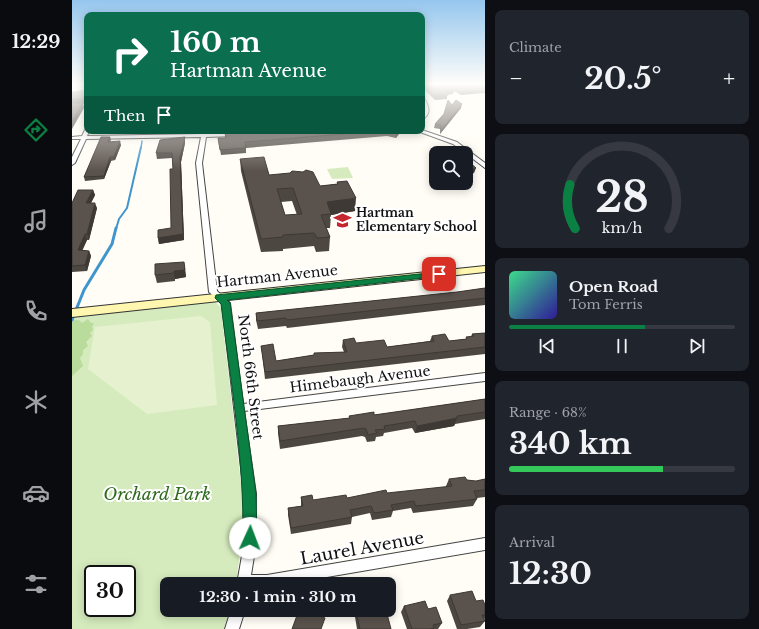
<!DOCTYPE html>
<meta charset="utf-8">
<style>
:root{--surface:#171b24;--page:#20242c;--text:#f1f3f6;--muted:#9ea1a6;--line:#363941;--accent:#0b8043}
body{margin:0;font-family:"Libre Baskerville",serif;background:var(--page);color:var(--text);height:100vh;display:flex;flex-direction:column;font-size:15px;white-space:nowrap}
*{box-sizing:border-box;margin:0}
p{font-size:13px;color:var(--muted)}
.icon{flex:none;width:22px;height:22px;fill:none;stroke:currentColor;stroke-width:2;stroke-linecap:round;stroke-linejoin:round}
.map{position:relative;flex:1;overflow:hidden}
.sheet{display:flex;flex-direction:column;gap:10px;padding:10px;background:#0d0f14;width:274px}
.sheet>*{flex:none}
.top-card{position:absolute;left:12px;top:12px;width:341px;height:122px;border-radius:8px;box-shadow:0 2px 10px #0003;background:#0b6e4f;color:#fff;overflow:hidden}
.tools{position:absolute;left:357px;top:146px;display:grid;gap:8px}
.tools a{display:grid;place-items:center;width:44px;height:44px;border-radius:8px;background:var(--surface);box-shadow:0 2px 10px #0003;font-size:20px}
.speed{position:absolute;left:12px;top:565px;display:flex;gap:8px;font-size:20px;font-weight:700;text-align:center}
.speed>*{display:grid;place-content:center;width:52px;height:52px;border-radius:50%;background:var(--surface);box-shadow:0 2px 10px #0003;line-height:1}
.speed .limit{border:2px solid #111;border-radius:6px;background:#fff;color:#111}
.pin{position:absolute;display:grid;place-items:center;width:34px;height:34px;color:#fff;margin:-17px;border-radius:8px;box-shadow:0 2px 6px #0006}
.me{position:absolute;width:44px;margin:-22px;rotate:2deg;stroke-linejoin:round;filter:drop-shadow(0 0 3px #0008)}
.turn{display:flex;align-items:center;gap:14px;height:84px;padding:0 20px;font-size:18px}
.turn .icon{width:52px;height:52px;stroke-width:2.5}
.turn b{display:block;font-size:28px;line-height:34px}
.then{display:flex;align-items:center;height:38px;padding:0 20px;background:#0003;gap:8px;font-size:15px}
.big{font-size:30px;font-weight:700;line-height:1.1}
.sheet .tile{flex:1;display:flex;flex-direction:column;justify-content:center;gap:6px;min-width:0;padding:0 14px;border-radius:8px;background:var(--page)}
.sheet .dial{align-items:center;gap:0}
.dial svg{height:104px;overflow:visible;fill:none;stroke:var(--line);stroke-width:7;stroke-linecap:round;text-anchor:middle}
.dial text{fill:var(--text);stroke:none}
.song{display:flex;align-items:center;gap:12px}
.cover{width:48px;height:48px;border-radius:6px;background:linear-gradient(135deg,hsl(150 70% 55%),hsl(250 70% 35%))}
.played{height:4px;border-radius:2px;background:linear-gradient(90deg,var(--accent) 60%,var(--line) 60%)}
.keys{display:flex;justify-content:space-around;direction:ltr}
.heat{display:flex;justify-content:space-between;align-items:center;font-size:22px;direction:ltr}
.charge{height:6px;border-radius:3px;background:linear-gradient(90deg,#34c759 68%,var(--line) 0)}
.trip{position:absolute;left:88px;top:577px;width:236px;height:40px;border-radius:8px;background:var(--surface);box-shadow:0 2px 10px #0003;font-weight:700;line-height:40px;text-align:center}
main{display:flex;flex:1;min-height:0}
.tabs{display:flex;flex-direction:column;width:72px;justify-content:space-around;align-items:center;background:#090b0e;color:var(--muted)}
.tabs .icon{width:28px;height:28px}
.tabs .current{color:var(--accent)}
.tabs b{font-size:18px;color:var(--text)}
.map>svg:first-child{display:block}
.green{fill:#d5ebbd;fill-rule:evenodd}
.forest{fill:#b9dc9c}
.pitch{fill:#e6f2cf}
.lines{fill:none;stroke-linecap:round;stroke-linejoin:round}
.stream-far2{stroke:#3f96cf;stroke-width:1.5}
.stream-far1{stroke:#3f96cf;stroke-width:2}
.stream{stroke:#3f96cf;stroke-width:3}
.minor-casing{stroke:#444;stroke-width:2}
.secondary-casing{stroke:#333;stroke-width:2}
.minor{fill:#fff;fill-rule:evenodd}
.secondary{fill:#fff6b0;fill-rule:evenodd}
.wall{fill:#4d4742;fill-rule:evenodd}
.shaded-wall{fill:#3f3936}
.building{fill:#5a524d;stroke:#3f3936;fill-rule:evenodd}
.route{fill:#0b8043;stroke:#07532c}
.labels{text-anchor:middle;stroke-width:4;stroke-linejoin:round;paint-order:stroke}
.far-poi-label{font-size:12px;font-weight:bold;fill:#111;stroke:#fff;text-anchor:start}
.street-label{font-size:14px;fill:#111;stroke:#fff}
.near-park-label{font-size:17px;font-style:italic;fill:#2f6b1f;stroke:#fff}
.near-street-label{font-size:17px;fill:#111;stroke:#fff}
</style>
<main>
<nav class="tabs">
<b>12:29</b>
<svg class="icon current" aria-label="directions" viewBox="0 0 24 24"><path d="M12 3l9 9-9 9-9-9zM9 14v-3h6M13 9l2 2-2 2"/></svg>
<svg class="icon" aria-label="music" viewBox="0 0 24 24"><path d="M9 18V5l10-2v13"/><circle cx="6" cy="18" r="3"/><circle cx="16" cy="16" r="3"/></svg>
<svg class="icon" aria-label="phone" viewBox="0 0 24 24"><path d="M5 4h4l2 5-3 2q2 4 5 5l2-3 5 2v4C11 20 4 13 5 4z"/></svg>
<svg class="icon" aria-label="climate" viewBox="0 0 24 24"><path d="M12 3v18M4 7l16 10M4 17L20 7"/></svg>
<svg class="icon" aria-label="car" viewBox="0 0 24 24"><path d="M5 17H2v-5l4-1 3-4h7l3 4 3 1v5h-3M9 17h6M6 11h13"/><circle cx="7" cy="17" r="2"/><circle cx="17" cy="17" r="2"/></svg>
<svg class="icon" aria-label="filters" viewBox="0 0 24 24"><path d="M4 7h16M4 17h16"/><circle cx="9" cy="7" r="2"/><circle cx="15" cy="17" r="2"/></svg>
</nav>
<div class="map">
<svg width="413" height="629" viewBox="0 0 413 629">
<rect width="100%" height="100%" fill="#fffdf5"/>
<path class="green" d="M276,167L281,178L260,179L255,169Z
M141,302H144L149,308L171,501V528L164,584H95V610H159L152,629H0V316ZM21,574H55V608H21Z"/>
<path class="forest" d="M16,319L19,323H22L20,327L21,330L18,333L20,336L14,342L16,346L11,350V354L8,358L11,366L0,376V320H7L10,323Z"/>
<path class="pitch" d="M129,316L138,322L145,405L75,414L16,369L23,327Z"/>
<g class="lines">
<path class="stream-far2" d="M72,134L73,131
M69,148L70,141"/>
<path class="stream-far1" d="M44,229L47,219L55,208L69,147"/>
<path class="stream" d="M0,320L12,290L40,244L44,228"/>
<defs>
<path id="minor" d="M350,98H352C357,107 360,113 350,120L353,108L350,103Z
M15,104V106L0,107V105Z
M13,130L17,131L15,136L129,134L130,131H134V134H163L165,135L163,136L134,137L130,163L145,291L158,303L171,404L413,373V381L172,411L184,494L183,550L179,575H195L413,538V550L214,584H165L171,550L172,494L150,304L137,292L124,163L129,137L14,139L3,163L0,165V157L9,139H0V137L10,136Z
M350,130L385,142L413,163V168L381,144L348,132V131H350Z
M159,610H173L167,629H153Z"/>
<path id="secondary" d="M413,266V272L0,317V309Z"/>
</defs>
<use href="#minor" class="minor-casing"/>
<use href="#secondary" class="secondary-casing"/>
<use href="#minor" class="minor"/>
<use href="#secondary" class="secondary"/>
</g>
<path class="wall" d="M413,83L389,95L382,91L381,94L375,95V99L363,100L353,90V87Z
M380,105L389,108L368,134V129L362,128L363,124Z
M32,131H42L41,134H32Z
M152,131H329L324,138L315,136L174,148V153L149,155L146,138H153V133L165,132H152Z
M38,137L39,140L38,142L49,145L43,160L39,161L32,179L13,181L12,177Z
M113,143L109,162L112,240L87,244L86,238L99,228L101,169L100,158L85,159L84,153Z
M364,153V166L357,159L358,154Z
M168,159L197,175L248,186L265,184V182L283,211L259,215L258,228H254L258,237L257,251L244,252L242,246L211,249V251L189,252L169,171ZM220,201L225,215H213L209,202Z
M21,190L23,195L19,203L25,208L17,240H15L10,250L17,251L19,256L15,271L0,272V203Z
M113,269L114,277L103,279V281L85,283L83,275Z
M413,288V305L215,328L214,326L186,329L184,320V313L385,292Z
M413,333V354L193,379L190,353L189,346L204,361L242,355V353L272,352L270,347L271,340L284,343L315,347L358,341L360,336L377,341L394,339V337H399L400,334Z
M413,399V419L383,424L382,426L343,433L340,428L312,433L311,436L304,437L303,441L295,442L293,437L290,436L208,449L206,433V426L277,418V416L302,415Z
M377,479L404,481L413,479V497L405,498V499L401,506L341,513L339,508L321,511L319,517L300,520L298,513L280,517L279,524L219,534L216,515V508L229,506V497L241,500L275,498L374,487V486Z
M378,595L404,601L413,605V618L412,620L413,621L408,627L395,629H385L375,601Z
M332,606L356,609L370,623L366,629H335L329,612Z
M284,612L319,629H285L283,617Z"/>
<path class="shaded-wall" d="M350,83H390L350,86Z
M413,90V93L389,95L390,92Z
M15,95V103H11L12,108L0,129V99Z
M390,104L389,108L368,134L369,130Z
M325,131H329L324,138V132Z
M113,137V143L109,162L112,240L87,244L86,238L111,234L108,157Z
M48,141L49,145L43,160L42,157Z
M38,157L39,161L32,179V176Z
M404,168L402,173L394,176V171Z
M21,190L23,195L16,209L14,203Z
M284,198L283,211L259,215L255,202Z
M23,203L25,208L17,240L15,234Z
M13,234L15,240L8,256L6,250Z
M17,251L19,256L15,271L13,265Z
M112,262L114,277L103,279V281L102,271Z
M385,418L382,426L343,433L345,426Z"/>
<path class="building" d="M413,83V90L390,92L380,86L382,91H374L376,95L363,96L353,87Z
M15,90V95L14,98L0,99V92Z
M376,100L380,105L384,100L390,104L369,130V125L363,124L372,114Z
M0,103H11L0,121Z
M180,131H310L173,142L174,148L148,150L146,138H154L153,133Z
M29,137H38L36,142L48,141L42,157H38L32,176L12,177Z
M113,137L108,157L111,234L86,238V230L99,228L98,169H101L100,153H84L88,140Z
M384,151L386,153H364V159L358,154Z
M192,157L197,175L218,173L220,171L231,172L234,170L241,172L248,186L266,184L265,182L275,181L284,198L255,202L259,214L249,215L258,237L245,238L242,233L211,235V237L189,239L168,159ZM221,188L230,214L213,215L205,189Z
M394,159L404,168L394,171Z
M6,190H21L14,203H23L15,234H13L6,250L17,251L13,265L0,266V203Z
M112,262L113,270L102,271V273L83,275V264Z
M413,288V298L215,320L214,318L185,321L184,313L385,292Z
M413,333V347L193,372L189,346L201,344L204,361L242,355V353L275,352L271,340L282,338L284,343L312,340L315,347L362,341L360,336L373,334L377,341L395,339L394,337L402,336L400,334Z
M413,399V412L385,416V418L345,426L343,421L312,426L313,429L303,430L305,433L296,435L294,429L292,428L208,441L206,426L278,418L277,416L302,412V415Z
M393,477L395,480L404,481L413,479V490L402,491L405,499L344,506L342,501L319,505L321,510L302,513L299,506L278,510L280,517L219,528L216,508L231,506L229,497L240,495L241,500L274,495L275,498L314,490L315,493L380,486L377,479Z
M400,591L404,601L411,600L413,605V615H410L413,621L389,625L378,595Z
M353,601L356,609L364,607L370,623L361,625L362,628L358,629H340L332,606Z
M227,610H236L253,618L249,629H220Z
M295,610H314L319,629H288L284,612Z"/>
<linearGradient id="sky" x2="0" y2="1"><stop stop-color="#95c6ee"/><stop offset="0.49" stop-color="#fffefa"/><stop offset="1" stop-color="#fffefa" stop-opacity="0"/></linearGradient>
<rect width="413" height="171" fill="url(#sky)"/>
<path class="route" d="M367,272L371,274L370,276L155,300L158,303L184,494L185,538L183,543L178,545L173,543L171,538C172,460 159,382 149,304L143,298L144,295Z"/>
<defs>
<symbol id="school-bare" viewBox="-9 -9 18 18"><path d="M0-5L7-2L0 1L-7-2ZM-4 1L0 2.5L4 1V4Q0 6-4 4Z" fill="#c4262e" stroke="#fff" stroke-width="2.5" paint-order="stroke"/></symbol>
</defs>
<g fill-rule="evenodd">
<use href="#school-bare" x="258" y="208" width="25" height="25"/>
</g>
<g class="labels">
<g class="far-poi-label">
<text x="284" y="217">Hartman<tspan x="284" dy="14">Elementary School</tspan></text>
</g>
<g class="street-label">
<text transform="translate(205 276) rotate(-6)" y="5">Hartman Avenue</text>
<text transform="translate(179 377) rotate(83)" y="5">North 66th Street</text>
<text transform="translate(288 379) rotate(-7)" y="5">Himebaugh Avenue</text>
</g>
<g class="near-park-label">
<text x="85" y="500">Orchard Park</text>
</g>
<g class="near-street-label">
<text transform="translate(290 548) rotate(-10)" y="6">Laurel Avenue</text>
</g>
</g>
</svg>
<div class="tools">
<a><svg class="icon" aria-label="search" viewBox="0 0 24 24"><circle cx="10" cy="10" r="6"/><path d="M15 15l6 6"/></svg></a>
</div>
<div class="speed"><div class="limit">30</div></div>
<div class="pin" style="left:367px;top:274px;background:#d93025"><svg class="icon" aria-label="arrive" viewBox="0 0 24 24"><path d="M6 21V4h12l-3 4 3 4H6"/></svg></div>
<svg class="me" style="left:178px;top:538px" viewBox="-20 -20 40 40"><circle r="19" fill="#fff"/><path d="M0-13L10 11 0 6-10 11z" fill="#0b8043"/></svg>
<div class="trip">12:30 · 1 min · 310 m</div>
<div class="top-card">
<div class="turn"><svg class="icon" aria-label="right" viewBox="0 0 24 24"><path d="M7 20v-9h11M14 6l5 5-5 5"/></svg><div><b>160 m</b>Hartman Avenue</div></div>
<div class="then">Then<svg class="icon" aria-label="arrive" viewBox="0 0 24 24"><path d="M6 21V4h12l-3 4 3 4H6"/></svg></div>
</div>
</div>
<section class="sheet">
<div class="tile"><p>Climate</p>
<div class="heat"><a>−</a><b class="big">20.5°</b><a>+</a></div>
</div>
<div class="tile dial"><svg viewBox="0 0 100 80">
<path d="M14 69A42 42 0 1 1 86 69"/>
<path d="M14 69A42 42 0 0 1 10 35" stroke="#0b8043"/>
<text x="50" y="56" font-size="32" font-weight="700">28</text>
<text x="50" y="72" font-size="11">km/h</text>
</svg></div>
<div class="tile">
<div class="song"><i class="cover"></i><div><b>Open Road</b><p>Tom Ferris</p></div></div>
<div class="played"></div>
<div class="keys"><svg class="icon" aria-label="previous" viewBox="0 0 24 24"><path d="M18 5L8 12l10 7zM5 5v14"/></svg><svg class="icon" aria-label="pause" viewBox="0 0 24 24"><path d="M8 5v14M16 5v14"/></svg><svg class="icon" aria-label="next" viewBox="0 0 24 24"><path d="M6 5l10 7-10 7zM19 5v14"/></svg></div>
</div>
<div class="tile"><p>Range · 68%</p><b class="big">340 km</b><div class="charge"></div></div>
<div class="tile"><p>Arrival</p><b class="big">12:30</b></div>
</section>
</main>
